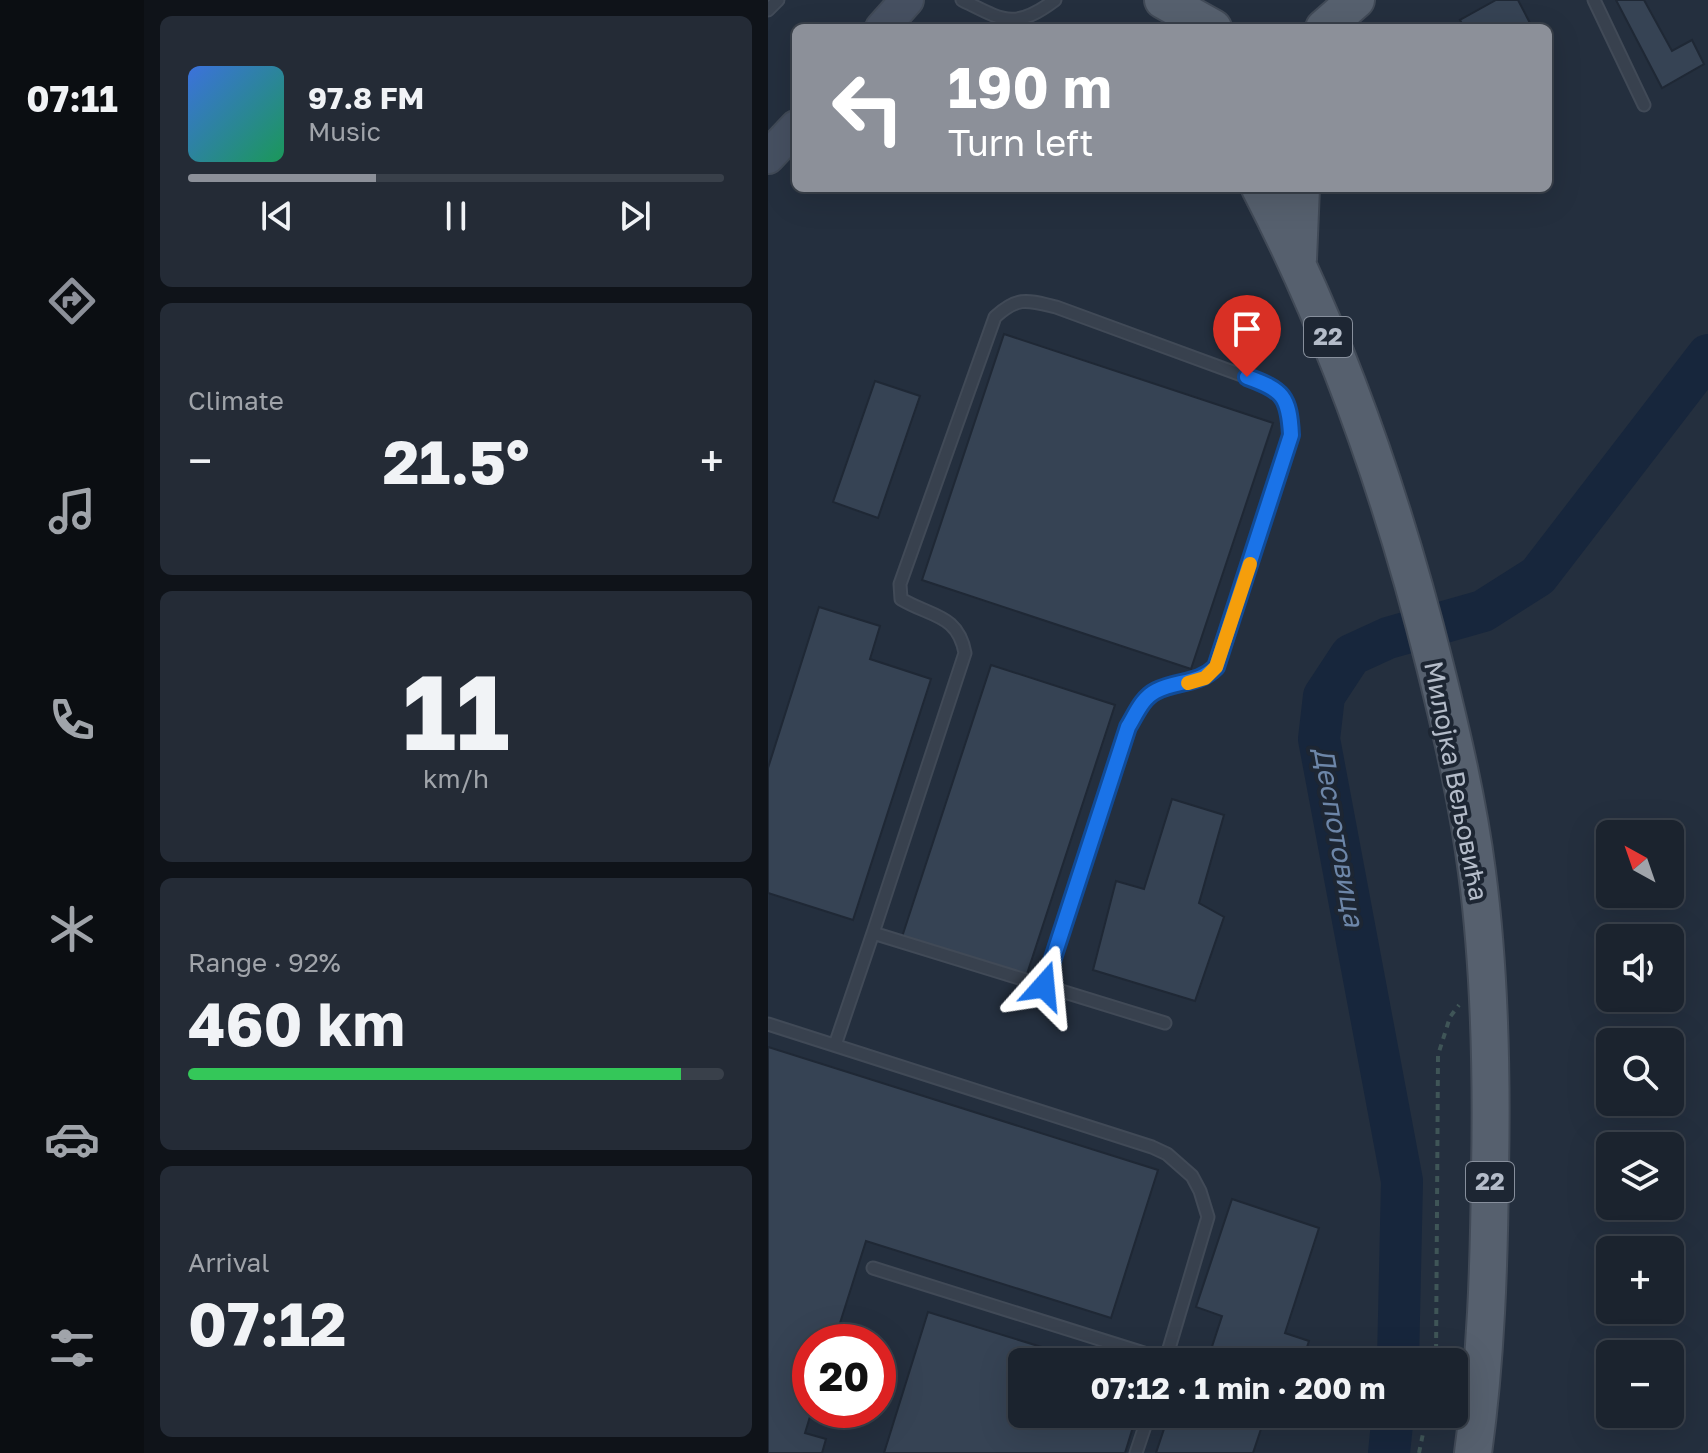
<!DOCTYPE html>
<meta charset="utf-8">
<style>
:root{--surface:#1b232e;--page:#242b36;--text:#f1f3f6;--muted:#a0a4aa;--line:#39404a;--accent:#8c9099}
body{margin:0;font-family:"Golos Text",sans-serif;background:var(--page);color:var(--text);height:100vh;display:flex;flex-direction:column;font-size:30px;white-space:nowrap}
*{box-sizing:border-box;margin:0}
p{font-size:26px;color:var(--muted)}
.icon{flex:none;width:44px;height:44px;fill:none;stroke:currentColor;stroke-width:2;stroke-linecap:round;stroke-linejoin:round}
.map{position:relative;flex:1;overflow:hidden}
.sheet{display:flex;flex-direction:column;gap:16px;padding:16px;background:#0f1319;width:624px}
.sheet>*{flex:none}
.top-card{position:absolute;left:24px;top:24px;width:760px;height:168px;border-radius:12px;box-shadow:0 8px 32px #0002,0 0 0 2px var(--line);background:#8c9099;color:#fff;overflow:hidden}
.needle{width:52px;rotate:320deg}
.tools{position:absolute;left:828px;top:820px;display:grid;gap:16px}
.tools a{display:grid;place-items:center;width:88px;height:88px;border-radius:12px;background:var(--surface);box-shadow:0 8px 32px #0002,0 0 0 2px var(--line);font-size:40px}
.speed{position:absolute;left:24px;top:1324px;display:flex;gap:16px;font-size:40px;font-weight:700;text-align:center}
.speed>*{display:grid;place-content:center;width:104px;height:104px;border-radius:50%;background:var(--surface);box-shadow:0 8px 32px #0002,0 0 0 2px var(--line);line-height:1}
.speed .limit{border:12px solid #d22;background:#fff;color:#111}
.pin{position:absolute;display:grid;place-items:center;width:68px;height:68px;color:#fff;margin:-82px -34px;border-radius:50% 50% 50% 0;rotate:-45deg;box-shadow:0 0 8px #0007}
.pin .icon{rotate:45deg}
.me{position:absolute;width:88px;margin:-44px;rotate:18deg;stroke-linejoin:round;filter:drop-shadow(0 0 6px #0008)}
.turn{display:flex;align-items:center;gap:28px;height:168px;padding:0 24px;font-size:36px}
.turn .icon{width:104px;height:104px;stroke-width:2.5}
.turn b{display:block;font-size:56px;line-height:68px}
.big{font-size:60px;font-weight:700;line-height:1.1}
.sheet .tile{flex:1;display:flex;flex-direction:column;justify-content:center;gap:12px;min-width:0;padding:0 28px;border-radius:12px;background:var(--page)}
.sheet .dial{align-items:center;gap:0}
.dial b{font-size:104px;line-height:1}
.song{display:flex;align-items:center;gap:24px}
.cover{width:96px;height:96px;border-radius:12px;background:linear-gradient(135deg,hsl(220 70% 55%),hsl(150 70% 35%))}
.played{height:8px;border-radius:4px;background:linear-gradient(90deg,var(--accent) 35%,var(--line) 35%)}
.keys{display:flex;justify-content:space-around;direction:ltr}
.heat{display:flex;justify-content:space-between;align-items:center;font-size:44px;direction:ltr}
.charge{height:12px;border-radius:6px;background:linear-gradient(90deg,#34c759 92%,var(--line) 0)}
.trip{position:absolute;left:240px;top:1348px;width:460px;height:80px;border-radius:12px;background:var(--surface);box-shadow:0 8px 32px #0002,0 0 0 2px var(--line);font-weight:700;line-height:80px;text-align:center}
main{display:flex;flex:1;min-height:0}
.tab-bar{display:flex;flex-direction:column;width:144px;justify-content:space-around;align-items:center;background:#0b0e12;color:var(--muted)}
.tab-bar .icon{width:56px;height:56px}
.tab-bar .on{color:var(--accent)}
.tab-bar b{font-size:36px;color:var(--text)}
.map>svg:first-child{display:block}
.lines{fill:none;stroke-linecap:round;stroke-linejoin:round}
.river{stroke:#17263c;stroke-width:42}
.building{fill:#364354;stroke:#1f2835;stroke-width:2}
.lane-casing{stroke:#414a57;stroke-width:15}
.secondary-casing{stroke:#414a57;stroke-width:36}
.primary-casing{stroke:#414a57;stroke-width:40}
.path{stroke:#3f5557;stroke-width:4;stroke-dasharray:6 6;stroke-linecap:butt}
.lane{stroke:#38414e;stroke-width:11}
.secondary{stroke:#465061;stroke-width:32}
.primary{stroke:#56606e;stroke-width:36}
.route-casing{stroke:#114b97;stroke-width:20}
.route{stroke:#1a73e8;stroke-width:14}
.slow{stroke:#f59e0b;stroke-width:14}
.labels{text-anchor:middle;stroke-width:8;stroke-linejoin:round;paint-order:stroke}
.shield{fill:#1d2633;stroke:#878f9c;stroke-width:2}
.shield-label{font-size:24px;font-weight:bold;fill:#b4bcc9}
.street-label{font-size:26px;fill:#b4bcc9;stroke:#1d2633}
.water-label{font-size:28px;font-style:italic;fill:#6d86a8;stroke:#1d2633}
</style>
<main>
<nav class="tab-bar">
<b>07:11</b>
<svg class="icon on" aria-label="directions" viewBox="0 0 24 24"><path d="M12 3l9 9-9 9-9-9zM9 14v-3h6M13 9l2 2-2 2"/></svg>
<svg class="icon" aria-label="music" viewBox="0 0 24 24"><path d="M9 18V5l10-2v13"/><circle cx="6" cy="18" r="3"/><circle cx="16" cy="16" r="3"/></svg>
<svg class="icon" aria-label="phone" viewBox="0 0 24 24"><path d="M5 4h4l2 5-3 2q2 4 5 5l2-3 5 2v4C11 20 4 13 5 4z"/></svg>
<svg class="icon" aria-label="climate" viewBox="0 0 24 24"><path d="M12 3v18M4 7l16 10M4 17L20 7"/></svg>
<svg class="icon" aria-label="car" viewBox="0 0 24 24"><path d="M5 17H2v-5l4-1 3-4h7l3 4 3 1v5h-3M9 17h6M6 11h13"/><circle cx="7" cy="17" r="2"/><circle cx="17" cy="17" r="2"/></svg>
<svg class="icon" aria-label="filters" viewBox="0 0 24 24"><path d="M4 7h16M4 17h16"/><circle cx="9" cy="7" r="2"/><circle cx="15" cy="17" r="2"/></svg>
</nav>
<section class="sheet">
<div class="tile">
<div class="song"><i class="cover"></i><div><b>97.8 FM</b><p>Music</p></div></div>
<div class="played"></div>
<div class="keys"><svg class="icon" aria-label="previous" viewBox="0 0 24 24"><path d="M18 5L8 12l10 7zM5 5v14"/></svg><svg class="icon" aria-label="pause" viewBox="0 0 24 24"><path d="M8 5v14M16 5v14"/></svg><svg class="icon" aria-label="next" viewBox="0 0 24 24"><path d="M6 5l10 7-10 7zM19 5v14"/></svg></div>
</div>
<div class="tile"><p>Climate</p>
<div class="heat"><a>−</a><b class="big">21.5°</b><a>+</a></div>
</div>
<div class="tile dial"><b>11</b><p>km/h</p></div>
<div class="tile"><p>Range · 92%</p><b class="big">460 km</b><div class="charge"></div></div>
<div class="tile"><p>Arrival</p><b class="big">07:12</b></div>
</section>
<div class="map">
<svg width="940" height="1453" viewBox="0 0 940 1453">
<rect width="100%" height="100%" fill="#242f3e"/>
<g class="lines">
<path class="river" d="M630,1362L634,1181L551,739L556,696L583,655L620,638L715,611L770,576L940,355
M621,1453L625,1414"/>
</g>
<path class="building" d="M728,0H750L763,25L767,24L769,28H696L692,20Z
M848,0H876L904,51L924,40L936,64L894,88Z
M236,334L505,423L423,669L154,580Z
M107,381L152,396L110,518L65,502Z
M51,607L112,626L102,659L163,679L85,920L0,893V768Z
M223,665L347,705L258,977L134,937Z
M404,799L456,815L431,903L456,917L427,1001L325,970L348,881L376,889Z
M0,1047L390,1170L343,1318L98,1241L66,1342H42L44,1410L37,1433L58,1439L54,1453H0Z
M464,1199L551,1228L517,1333L541,1341L534,1362H439L454,1316L428,1307Z
M160,1312L322,1362H254V1414H369L357,1453H116Z
M401,1414H517L514,1422L497,1417L485,1453H388Z"/>
<g class="lines">
<defs>
<path id="lane" d="M194,0C236,21 247,30 287,0
M826,0L876,105
M0,10L10,0
M105,933L197,653C190,614 163,617 133,599L132,584L227,317C250,296 259,300 288,307L506,387C520,402 522,415 523,435L448,667C430,685 409,680 388,691C374,698 368,714 360,727L276,986
M0,1024L384,1147L399,1154L424,1176L432,1191L440,1217L397,1362
M67,1045L105,933L397,1023
M105,1268L398,1360
M368,1453L381,1414"/>
<path id="secondary" d="M114,28L139,0
M0,157L28,127"/>
<path id="primary" d="M395,0L445,28
M556,28L588,0
M492,188C570,339 626,501 667,666C684,734 700,802 709,872C722,971 724,1072 722,1172C721,1266 718,1360 705,1453
M530,259L533,188"/>
</defs>
<use href="#lane" class="lane-casing"/>
<use href="#secondary" class="secondary-casing"/>
<use href="#primary" class="primary-casing"/>
<path class="path" d="M668,1362L670,1055L682,1017L691,1005
M651,1453L659,1414"/>
<use href="#lane" class="lane"/>
<use href="#secondary" class="secondary"/>
<use href="#primary" class="primary"/>
</g>
<g class="lines">
<defs>
<path id="route" d="M276,986L360,727C368,714 374,698 388,691C409,680 430,685 448,667L523,435C521,396 515,390 479,377"/>
</defs>
<use href="#route" class="route-casing"/>
<use href="#route" class="route"/>
<path class="slow" d="M420,683L437,678L448,667L482,564"/>
</g>
<g class="labels">
<g class="shield">
<rect x="536" y="317" width="48" height="40" rx="6"/>
<rect x="698" y="1162" width="48" height="40" rx="6"/>
</g>
<g class="shield-label">
<text x="560" y="345">22</text>
<text x="722" y="1190">22</text>
</g>
<g class="street-label">
<text transform="translate(688 781) rotate(79)" y="9">Милојка Вељовића</text>
</g>
<g class="water-label">
<text transform="translate(571 837) rotate(80)" y="10">Деспотовица</text>
</g>
</g>
</svg>
<div class="tools">
<a><svg class="needle" viewBox="-14 -14 28 28"><path d="M0-13l5 13h-10z" fill="#e53935"/><path d="M0 13l5-13h-10z" fill="#a0a4aa"/></svg></a>
<a><svg class="icon" aria-label="sound" viewBox="0 0 24 24"><path d="M4 9h4l5-4v14l-5-4H4zM17 9q2 3 0 6"/></svg></a>
<a><svg class="icon" aria-label="search" viewBox="0 0 24 24"><circle cx="10" cy="10" r="6"/><path d="M15 15l6 6"/></svg></a>
<a><svg class="icon" aria-label="layers" viewBox="0 0 24 24"><path d="M12 4l9 5-9 5-9-5zM3 14l9 5 9-5"/></svg></a>
<a>+</a>
<a>−</a>
</div>
<div class="speed"><div class="limit">20</div></div>
<div class="pin" style="left:479px;top:377px;background:#d93025"><svg class="icon" aria-label="arrive" viewBox="0 0 24 24"><path d="M6 21V4h12l-3 4 3 4H6"/></svg></div>
<svg class="me" style="left:276px;top:986px" viewBox="-20 -20 40 40"><path d="M0-17L14 15 0 8-14 15z" fill="#1a73e8" stroke="#fff" stroke-width="4"/></svg>
<div class="trip">07:12 · 1 min · 200 m</div>
<div class="top-card">
<div class="turn"><svg class="icon" aria-label="left" viewBox="0 0 24 24"><path d="M17 20v-9H6M10 6l-5 5 5 5"/></svg><div><b>190 m</b>Turn left</div></div>
</div>
</div>
</main>
